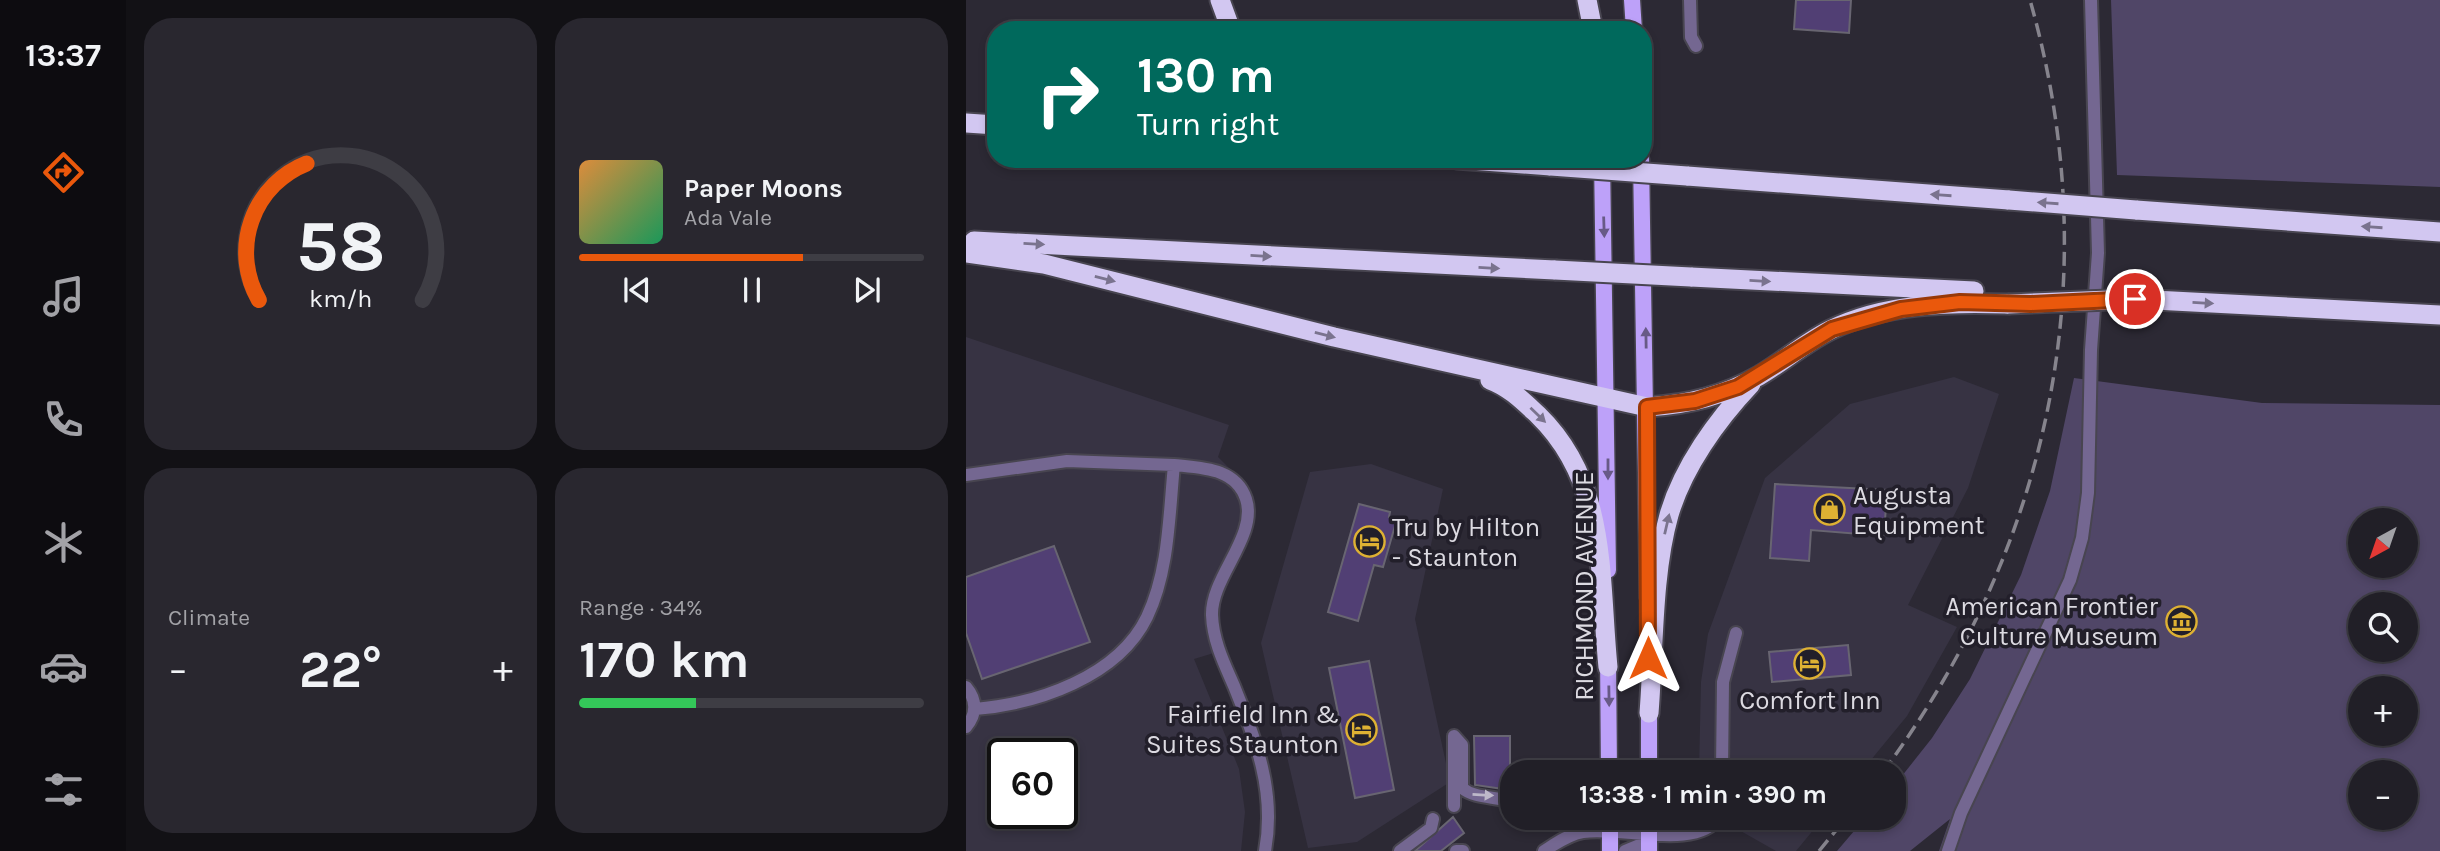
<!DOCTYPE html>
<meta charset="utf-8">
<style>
:root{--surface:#211f27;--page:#29272f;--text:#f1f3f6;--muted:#a2a2a7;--line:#3e3d44;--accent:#ea580c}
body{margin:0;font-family:Karla,sans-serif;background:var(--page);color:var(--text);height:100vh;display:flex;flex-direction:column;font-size:26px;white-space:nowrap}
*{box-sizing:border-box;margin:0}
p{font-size:23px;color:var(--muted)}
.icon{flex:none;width:38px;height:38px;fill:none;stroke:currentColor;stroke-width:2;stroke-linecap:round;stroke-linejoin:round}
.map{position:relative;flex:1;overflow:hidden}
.panel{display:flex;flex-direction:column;gap:18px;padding:18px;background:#121115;width:840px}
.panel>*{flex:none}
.guide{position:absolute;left:21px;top:21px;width:665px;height:147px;border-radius:28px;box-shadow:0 4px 10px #0003,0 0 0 2px var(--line);background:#00695c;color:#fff;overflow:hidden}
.needle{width:46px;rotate:220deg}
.controls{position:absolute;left:1382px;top:508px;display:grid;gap:14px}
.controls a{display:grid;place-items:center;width:70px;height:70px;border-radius:50%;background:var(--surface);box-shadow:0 4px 10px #0003,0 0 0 2px var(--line);font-size:35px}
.speed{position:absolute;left:21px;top:738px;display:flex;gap:14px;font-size:35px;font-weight:700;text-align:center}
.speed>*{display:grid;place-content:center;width:91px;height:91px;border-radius:50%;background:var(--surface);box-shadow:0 4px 10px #0003,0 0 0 2px var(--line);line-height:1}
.speed .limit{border:4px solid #111;border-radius:10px;background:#fff;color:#111}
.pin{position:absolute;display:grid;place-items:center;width:60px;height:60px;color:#fff;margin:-30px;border:4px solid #fff;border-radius:50%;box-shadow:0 2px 7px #0007}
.me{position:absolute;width:77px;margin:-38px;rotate:0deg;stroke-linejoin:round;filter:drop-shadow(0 0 5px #0008)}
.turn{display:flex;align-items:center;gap:24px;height:147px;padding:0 35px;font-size:32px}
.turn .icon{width:91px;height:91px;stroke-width:2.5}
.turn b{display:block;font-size:49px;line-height:60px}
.big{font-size:52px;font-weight:700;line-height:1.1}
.panel .tile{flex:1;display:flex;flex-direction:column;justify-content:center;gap:10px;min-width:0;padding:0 24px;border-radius:28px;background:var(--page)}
.panel .dial{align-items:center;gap:0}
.dial svg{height:182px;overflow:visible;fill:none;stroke:var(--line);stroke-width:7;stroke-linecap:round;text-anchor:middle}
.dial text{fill:var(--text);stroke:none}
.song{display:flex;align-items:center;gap:21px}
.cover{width:84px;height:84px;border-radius:10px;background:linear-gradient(135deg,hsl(30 70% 55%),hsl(150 70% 35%))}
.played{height:7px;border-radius:4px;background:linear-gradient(90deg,var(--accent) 65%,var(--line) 65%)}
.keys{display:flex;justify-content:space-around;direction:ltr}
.heat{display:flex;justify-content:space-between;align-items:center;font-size:38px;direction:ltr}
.charge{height:10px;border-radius:5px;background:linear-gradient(90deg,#34c759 34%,var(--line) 0)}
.panel .tiles{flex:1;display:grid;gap:18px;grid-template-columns:repeat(2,1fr)}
.trip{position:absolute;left:534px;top:760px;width:406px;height:70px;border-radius:28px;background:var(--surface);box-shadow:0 4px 10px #0003,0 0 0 2px var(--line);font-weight:700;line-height:70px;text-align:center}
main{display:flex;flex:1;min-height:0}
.dock{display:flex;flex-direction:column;width:126px;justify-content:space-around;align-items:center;background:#0d0c10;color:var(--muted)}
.dock .icon{width:49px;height:49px}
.dock .on{color:var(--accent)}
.dock b{font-size:32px;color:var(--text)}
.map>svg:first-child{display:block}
.built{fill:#373343;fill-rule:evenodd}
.green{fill:#504667;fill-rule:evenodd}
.building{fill:#513f74;stroke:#686571;stroke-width:2}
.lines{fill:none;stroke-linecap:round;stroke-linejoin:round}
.minor-casing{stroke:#484550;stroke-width:16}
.major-casing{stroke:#484550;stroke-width:19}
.highway-casing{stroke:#484550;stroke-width:23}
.minor{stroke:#746791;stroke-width:12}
.major{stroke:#bda1f9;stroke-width:16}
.highway{stroke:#d2c7f1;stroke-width:19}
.rail{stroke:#86848d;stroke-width:3.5;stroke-dasharray:14 7;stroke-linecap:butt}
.highway-bridge-casing{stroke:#484550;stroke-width:23;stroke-linecap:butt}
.highway-bridge{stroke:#d2c7f1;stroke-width:19}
.oneway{fill:#7a738e}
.oneway2{fill:#685a87}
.oneway3{fill:#bdb8c9}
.route-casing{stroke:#983908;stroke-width:18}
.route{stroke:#ea580c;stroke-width:12}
.labels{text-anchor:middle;stroke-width:7;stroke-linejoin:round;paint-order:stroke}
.poi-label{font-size:26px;fill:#dcdae1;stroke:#221f2a;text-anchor:start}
.street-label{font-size:26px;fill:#dcdae1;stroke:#221f2a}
</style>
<main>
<nav class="dock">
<b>13:37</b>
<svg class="icon on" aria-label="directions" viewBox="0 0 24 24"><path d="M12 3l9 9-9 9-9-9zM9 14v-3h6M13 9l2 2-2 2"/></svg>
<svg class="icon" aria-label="music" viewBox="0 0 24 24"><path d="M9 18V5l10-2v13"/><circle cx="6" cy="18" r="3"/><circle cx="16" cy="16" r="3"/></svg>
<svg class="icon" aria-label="phone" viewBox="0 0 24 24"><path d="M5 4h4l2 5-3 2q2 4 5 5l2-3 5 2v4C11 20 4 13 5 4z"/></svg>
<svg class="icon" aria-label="climate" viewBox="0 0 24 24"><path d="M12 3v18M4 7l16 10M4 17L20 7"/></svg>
<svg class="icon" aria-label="car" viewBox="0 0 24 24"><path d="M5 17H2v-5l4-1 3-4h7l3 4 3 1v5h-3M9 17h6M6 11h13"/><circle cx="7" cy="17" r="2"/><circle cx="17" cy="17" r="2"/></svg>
<svg class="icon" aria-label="filters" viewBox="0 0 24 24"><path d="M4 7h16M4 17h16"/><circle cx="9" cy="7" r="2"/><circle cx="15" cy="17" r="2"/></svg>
</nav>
<section class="panel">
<div class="tiles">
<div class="tile dial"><svg viewBox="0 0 100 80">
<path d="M14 69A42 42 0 1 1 86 69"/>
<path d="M14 69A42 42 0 0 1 35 9" stroke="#ea580c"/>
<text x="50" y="56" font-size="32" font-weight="700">58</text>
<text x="50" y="72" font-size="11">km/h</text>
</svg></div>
<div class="tile">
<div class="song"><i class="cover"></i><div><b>Paper Moons</b><p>Ada Vale</p></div></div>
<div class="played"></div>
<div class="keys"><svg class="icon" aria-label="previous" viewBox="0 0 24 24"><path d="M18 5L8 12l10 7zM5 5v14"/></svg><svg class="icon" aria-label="pause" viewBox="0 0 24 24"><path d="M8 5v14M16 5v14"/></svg><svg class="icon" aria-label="next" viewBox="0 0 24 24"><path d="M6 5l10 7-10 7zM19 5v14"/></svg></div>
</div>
<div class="tile"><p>Climate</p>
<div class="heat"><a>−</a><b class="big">22°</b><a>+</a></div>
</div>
<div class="tile"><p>Range · 34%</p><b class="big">170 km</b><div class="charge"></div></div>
</div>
</section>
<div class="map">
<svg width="1474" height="851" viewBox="0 0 1474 851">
<rect width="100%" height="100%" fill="#2c2934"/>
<path class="built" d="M0,337L263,425L252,457L280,485L287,504L288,518L284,535L255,597L254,630L261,649L228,659L273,769L279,812L275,851H0ZM37,754H96V814H37Z
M988,377L1033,394L1002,488L942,605L991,627L941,716L895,772H733L735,682L742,634L799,478L884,404Z
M405,464L477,489L449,619L484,782L391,842L342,848L295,643L344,472Z
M750,817H858L830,851H810Z"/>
<path class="green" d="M1145,0H1474V187L1151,175Z
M1108,378L1296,403L1474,405V851H973L984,819L944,851H871L900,817H928V786L966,738L1004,679L1055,575L1084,491ZM1395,520H1440V565H1395ZM1395,604H1440V649H1395ZM1395,688H1440V733H1395ZM1395,772H1440V817H1395Z"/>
<path class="building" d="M830,0H885L883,33L828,29Z
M809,484L921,490L918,536L845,530L843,561L804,558Z
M393,504L424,512L423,517L431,519L417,567L408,565L392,621L362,612Z
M88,546L124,642L16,679L0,633V577Z
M882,645L885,675L806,682L803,652Z
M403,661L428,790L389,798L363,668Z
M508,736H544V790L509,785Z
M487,817L498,833L475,851H449Z
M799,817H826L814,830Z"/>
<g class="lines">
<defs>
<path id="minor" d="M724,0L725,37L730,46
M208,465C236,468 270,468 280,499C292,536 245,577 246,615C247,641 258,663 268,686C290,741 310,791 299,851
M0,475L101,461L208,465C203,515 203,571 181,617C152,677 71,704 9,709
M0,687C11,700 11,714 0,727
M488,736L496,745V788C509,799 530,796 546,802
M756,772L757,682L770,633
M488,806V736
M434,851L465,828L467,819
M490,851H497
M578,851C589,844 603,834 617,832C656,826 731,851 753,817
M659,851L683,841
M982,851L995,813L1104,580L1116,538L1122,493L1125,350L1132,253L1125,0"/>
<path id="major" d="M666,0L668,30
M636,159L642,570
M675,159L682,598
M642,655L643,772
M683,701V772
M644,817V851
M683,851V817"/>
<path id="highway" d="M254,0L265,30
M621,0L627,30
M0,123L30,125
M491,159L585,166
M721,176L1043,200
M1170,210L1474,232
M8,241L589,270
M0,253L78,264L368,337L681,407C720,405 758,396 793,376C817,362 838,343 864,330C918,303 983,302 1042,304
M725,277L1008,291
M1169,299L1474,315
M524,380C543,387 557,401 572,415C642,483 633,576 642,667
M683,713C688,651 686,575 703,515C717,467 751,420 785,384"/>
</defs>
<use href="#minor" class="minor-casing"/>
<use href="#major" class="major-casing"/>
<use href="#highway" class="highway-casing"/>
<use href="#minor" class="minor"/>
<use href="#major" class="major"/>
<use href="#highway" class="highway"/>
<path class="rail" d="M917,772C1085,545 1142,274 1064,0
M853,851L881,817"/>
<defs>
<path id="highway-bridge" d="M585,166L721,176
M1043,200L1170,210
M589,270L725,277
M1042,304L1169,299"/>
</defs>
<use href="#highway-bridge" class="highway-bridge-casing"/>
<use href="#highway-bridge" class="highway-bridge"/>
</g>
<defs><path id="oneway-solid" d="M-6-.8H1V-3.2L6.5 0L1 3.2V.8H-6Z" transform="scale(1.75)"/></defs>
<g class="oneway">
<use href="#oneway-solid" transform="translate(975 195) rotate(-176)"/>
<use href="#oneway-solid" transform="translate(1082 203) rotate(-176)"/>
<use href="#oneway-solid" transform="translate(1406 227) rotate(-176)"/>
<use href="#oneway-solid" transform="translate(68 244) rotate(3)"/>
<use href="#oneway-solid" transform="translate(295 256) rotate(3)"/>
<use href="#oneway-solid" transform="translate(523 268) rotate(3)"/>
<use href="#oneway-solid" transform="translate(139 279) rotate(14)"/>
<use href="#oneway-solid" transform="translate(794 281) rotate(3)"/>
<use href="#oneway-solid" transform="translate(1237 303) rotate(3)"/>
<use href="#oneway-solid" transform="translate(359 335) rotate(14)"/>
<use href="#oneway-solid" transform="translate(572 415) rotate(44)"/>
<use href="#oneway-solid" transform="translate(701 524) rotate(-77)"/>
</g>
<g class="oneway2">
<use href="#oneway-solid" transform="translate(638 227) rotate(88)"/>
<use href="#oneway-solid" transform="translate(680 338) rotate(-91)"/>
<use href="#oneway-solid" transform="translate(642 469) rotate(90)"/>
<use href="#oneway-solid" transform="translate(643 696) rotate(89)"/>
</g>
<use class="oneway3" href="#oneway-solid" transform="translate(517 795) rotate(3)"/>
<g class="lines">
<defs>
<path id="route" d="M682,658L681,407L729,401L772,387L866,329L935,309L994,302L1065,304L1169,299"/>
</defs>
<use href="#route" class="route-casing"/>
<use href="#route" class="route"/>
</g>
<defs>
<symbol id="shop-ring" viewBox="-11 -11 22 22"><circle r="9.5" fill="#221f2a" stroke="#deb133" stroke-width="1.5"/><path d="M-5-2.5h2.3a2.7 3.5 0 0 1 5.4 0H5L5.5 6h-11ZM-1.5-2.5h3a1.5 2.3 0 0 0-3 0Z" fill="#deb133"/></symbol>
<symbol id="hotel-ring" viewBox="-11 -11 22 22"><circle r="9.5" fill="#221f2a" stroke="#deb133" stroke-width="1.5"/><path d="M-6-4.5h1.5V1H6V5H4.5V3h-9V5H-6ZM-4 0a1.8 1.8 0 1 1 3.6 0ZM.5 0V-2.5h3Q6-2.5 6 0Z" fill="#deb133"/></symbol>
<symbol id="museum-ring" viewBox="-11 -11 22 22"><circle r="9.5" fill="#221f2a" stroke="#deb133" stroke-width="1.5"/><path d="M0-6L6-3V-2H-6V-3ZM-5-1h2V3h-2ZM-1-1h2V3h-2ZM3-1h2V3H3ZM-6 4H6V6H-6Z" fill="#deb133"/></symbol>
</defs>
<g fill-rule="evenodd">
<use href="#shop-ring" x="846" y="492" width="35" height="35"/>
<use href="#hotel-ring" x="386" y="524" width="35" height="35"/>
<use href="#museum-ring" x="1198" y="604" width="35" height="35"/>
<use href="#hotel-ring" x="826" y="646" width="35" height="35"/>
<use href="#hotel-ring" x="378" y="712" width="35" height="35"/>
</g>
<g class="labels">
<g class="poi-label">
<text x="887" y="504">Augusta<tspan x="887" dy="30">Equipment</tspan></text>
<text x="426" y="536">Tru by Hilton<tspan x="426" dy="30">- Staunton</tspan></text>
<text x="1192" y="615" text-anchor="end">American Frontier<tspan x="1192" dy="30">Culture Museum</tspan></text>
<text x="844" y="709" text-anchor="middle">Comfort Inn</text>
<text x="373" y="723" text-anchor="end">Fairfield Inn &amp;<tspan x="373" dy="30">Suites Staunton</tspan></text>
</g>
<g class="street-label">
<text transform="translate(618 586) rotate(-90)" y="9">RICHMOND AVENUE</text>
</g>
</g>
</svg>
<div class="controls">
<a><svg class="needle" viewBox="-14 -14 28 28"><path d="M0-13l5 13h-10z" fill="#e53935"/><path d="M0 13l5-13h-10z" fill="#a2a2a7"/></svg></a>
<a><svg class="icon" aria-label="search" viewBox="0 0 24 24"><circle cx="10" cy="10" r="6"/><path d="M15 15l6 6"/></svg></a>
<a>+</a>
<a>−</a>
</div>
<div class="speed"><div class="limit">60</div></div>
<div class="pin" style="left:1169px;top:299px;background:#d93025"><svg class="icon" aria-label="arrive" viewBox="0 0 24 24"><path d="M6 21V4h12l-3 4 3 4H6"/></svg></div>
<svg class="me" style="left:682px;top:658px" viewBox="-20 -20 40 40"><path d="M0-17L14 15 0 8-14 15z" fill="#ea580c" stroke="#fff" stroke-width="4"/></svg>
<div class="trip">13:38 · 1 min · 390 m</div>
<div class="guide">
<div class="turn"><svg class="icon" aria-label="right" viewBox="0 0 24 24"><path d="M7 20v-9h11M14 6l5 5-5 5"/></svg><div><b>130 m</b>Turn right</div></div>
</div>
</div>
</main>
